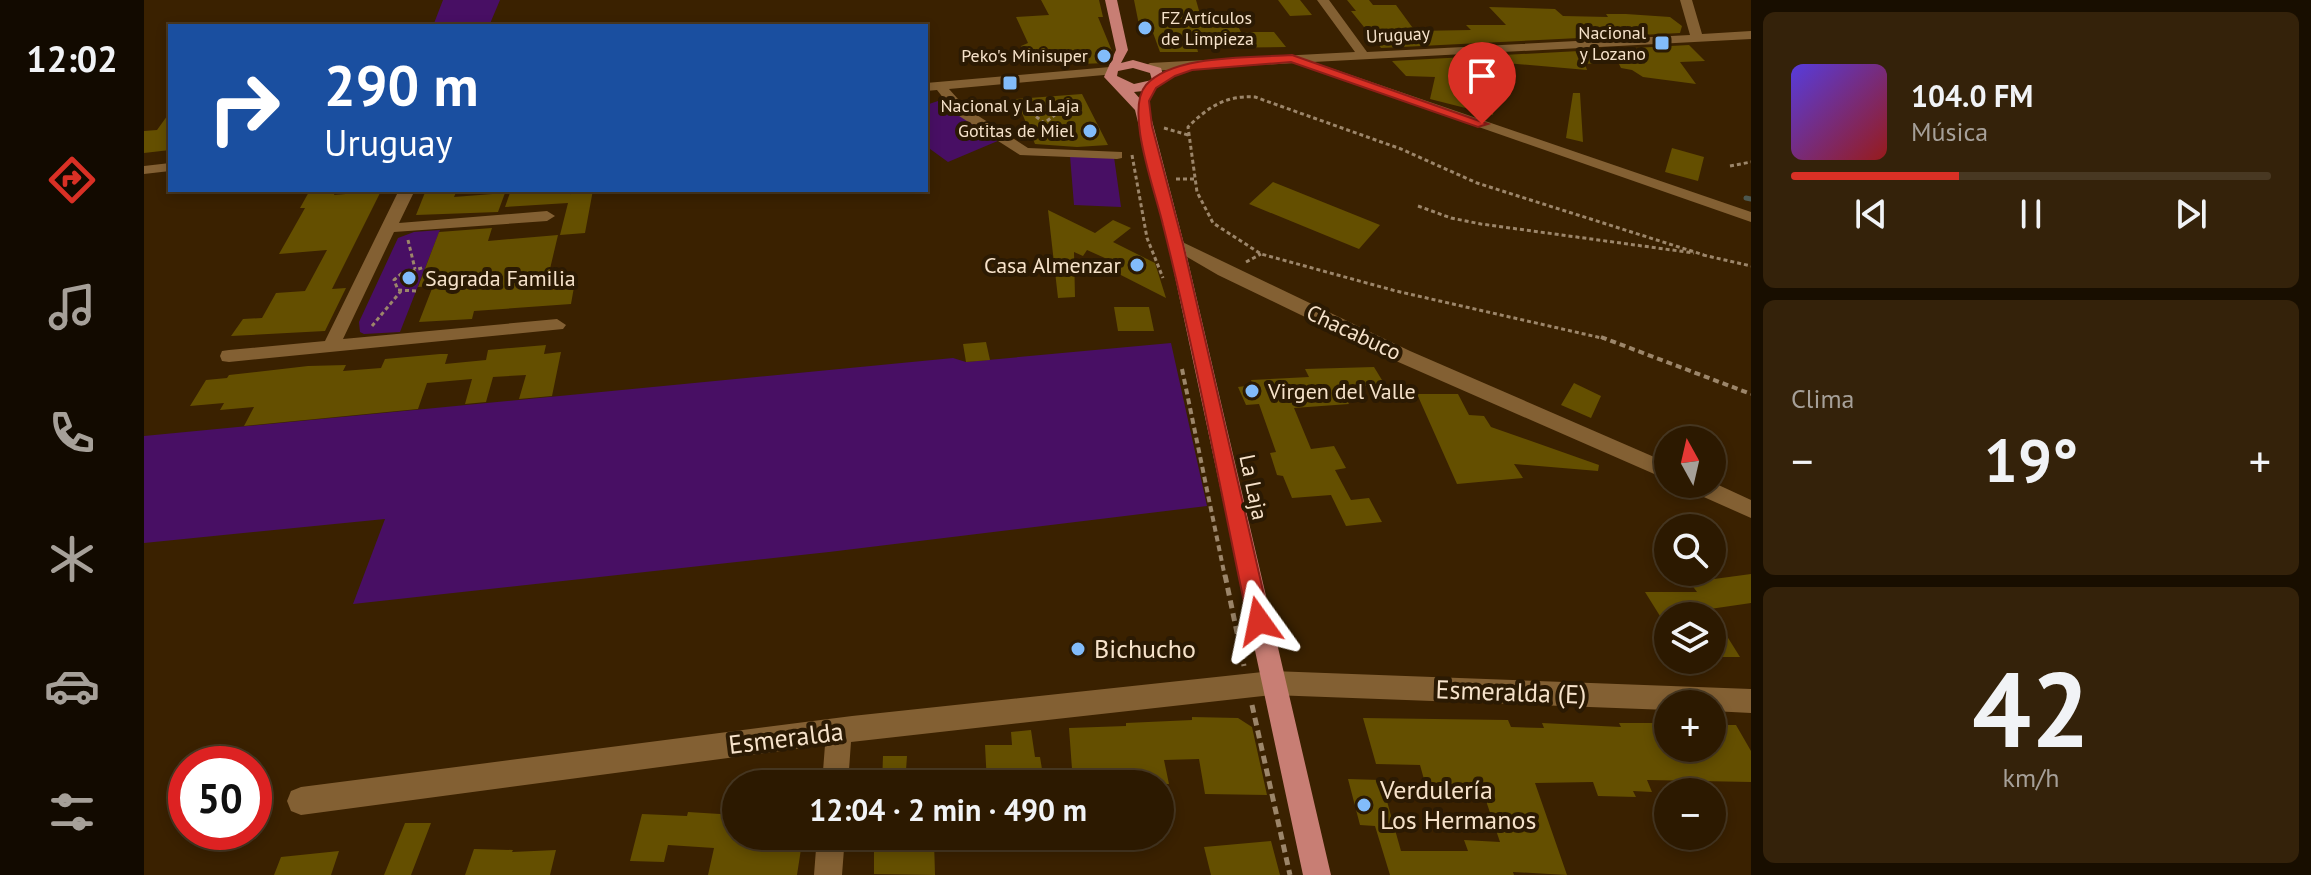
<!DOCTYPE html>
<html lang="es">
<meta charset="utf-8">
<style>
:root{--surface:#2c1900;--page:#34220a;--text:#f1f3f6;--muted:#a6a099;--line:#483822;--accent:#d93025}
body{margin:0;font-family:"PT Sans",sans-serif;background:var(--page);color:var(--text);height:100vh;display:flex;flex-direction:column;font-size:30px;white-space:nowrap}
*{box-sizing:border-box;margin:0}
p{font-size:26px;color:var(--muted)}
.icon{flex:none;width:44px;height:44px;fill:none;stroke:currentColor;stroke-width:2;stroke-linecap:round;stroke-linejoin:round}
.map{position:relative;flex:1;overflow:hidden}
.sheet{display:flex;flex-direction:column;gap:12px;padding:12px;background:#180e00;width:560px}
.sheet>*{flex:none}
.top-card{position:absolute;left:24px;top:24px;width:760px;height:168px;border-radius:0px;box-shadow:0 4px 12px #0003,0 0 0 2px var(--line);background:#1a4fa0;color:#fff;overflow:hidden}
.needle{width:52px;rotate:352deg}
.controls{position:absolute;left:1510px;top:426px;display:grid;gap:16px}
.controls a{display:grid;place-items:center;width:72px;height:72px;border-radius:50%;background:var(--surface);box-shadow:0 4px 12px #0003,0 0 0 2px var(--line);font-size:40px}
.speed{position:absolute;left:24px;top:746px;display:flex;gap:16px;font-size:40px;font-weight:700;text-align:center}
.speed>*{display:grid;place-content:center;width:104px;height:104px;border-radius:50%;background:var(--surface);box-shadow:0 4px 12px #0003,0 0 0 2px var(--line);line-height:1}
.speed .limit{border:12px solid #d22;background:#fff;color:#111}
.pin{position:absolute;display:grid;place-items:center;width:68px;height:68px;color:#fff;margin:-82px -34px;border-radius:50% 50% 50% 0;rotate:-45deg;box-shadow:0 0 8px #0007}
.pin .icon{rotate:45deg}
.me{position:absolute;width:88px;margin:-44px;rotate:348deg;stroke-linejoin:round;filter:drop-shadow(0 0 6px #0008)}
.turn{display:flex;align-items:center;gap:28px;height:168px;padding:0 24px;font-size:36px}
.turn .icon{width:104px;height:104px;stroke-width:2.5}
.turn b{display:block;font-size:56px;line-height:68px}
.big{font-size:60px;font-weight:800;line-height:1.1}
.sheet .tile{flex:1;display:flex;flex-direction:column;justify-content:center;gap:12px;min-width:0;padding:0 28px;border-radius:12px;background:var(--page)}
.sheet .dial{align-items:center;gap:0}
.dial b{font-size:104px;line-height:1}
.song{display:flex;align-items:center;gap:24px}
.cover{width:96px;height:96px;border-radius:12px;background:linear-gradient(135deg,hsl(250 70% 55%),hsl(0 70% 35%))}
.played{height:8px;border-radius:4px;background:linear-gradient(90deg,var(--accent) 35%,var(--line) 35%)}
.keys{display:flex;justify-content:space-around;direction:ltr}
.heat{display:flex;justify-content:space-between;align-items:center;font-size:44px;direction:ltr}
.trip{position:absolute;left:578px;top:770px;width:452px;height:80px;border-radius:40px;background:var(--surface);box-shadow:0 4px 12px #0003,0 0 0 2px var(--line);font-weight:800;line-height:80px;text-align:center}
main{display:flex;flex:1;min-height:0}
.tab-bar{display:flex;flex-direction:column;width:144px;justify-content:space-around;align-items:center;background:#120a00;color:var(--muted)}
.tab-bar .icon{width:56px;height:56px}
.tab-bar .current{color:var(--accent)}
.tab-bar b{font-size:36px;color:var(--text)}
.map>svg:first-child{display:block}
.green{fill:#480f64}
.lines{fill:none;stroke-linecap:round;stroke-linejoin:round}
.stream{stroke:#4c574f;stroke-width:5}
.building{fill:#644f00}
.path-far2{stroke:#9c866a;stroke-width:3;stroke-dasharray:4 3;stroke-linecap:butt}
.path-far1{stroke:#9c866a;stroke-width:4;stroke-dasharray:6 4;stroke-linecap:butt}
.path{stroke:#9c866a;stroke-width:5;stroke-dasharray:8 5;stroke-linecap:butt}
.minor{fill:#836033;fill-rule:evenodd}
.major{fill:#c87e74;fill-rule:evenodd}
.route{fill:#d93025;stroke:#8d1f18;stroke-width:2}
.poi-dot{fill:#82bcfa;stroke:#2b1a03;stroke-width:3}
.labels{text-anchor:middle;stroke-width:8;stroke-linejoin:round;paint-order:stroke}
.far-poi-label{font-size:18px;fill:#f6e2ca;stroke:#2b1a03;text-anchor:end}
.far-street-label{font-size:18px;fill:#f6e2ca;stroke:#2b1a03}
.poi-label{font-size:22px;fill:#f6e2ca;stroke:#2b1a03;text-anchor:start}
.street-label{font-size:22px;fill:#f6e2ca;stroke:#2b1a03}
.near-poi-label{font-size:26px;fill:#f6e2ca;stroke:#2b1a03;text-anchor:start}
.near-street-label{font-size:26px;fill:#f6e2ca;stroke:#2b1a03}
</style>
<main>
<nav class="tab-bar">
<b>12:02</b>
<svg class="icon current" aria-label="directions" viewBox="0 0 24 24"><path d="M12 3l9 9-9 9-9-9zM9 14v-3h6M13 9l2 2-2 2"/></svg>
<svg class="icon" aria-label="music" viewBox="0 0 24 24"><path d="M9 18V5l10-2v13"/><circle cx="6" cy="18" r="3"/><circle cx="16" cy="16" r="3"/></svg>
<svg class="icon" aria-label="phone" viewBox="0 0 24 24"><path d="M5 4h4l2 5-3 2q2 4 5 5l2-3 5 2v4C11 20 4 13 5 4z"/></svg>
<svg class="icon" aria-label="climate" viewBox="0 0 24 24"><path d="M12 3v18M4 7l16 10M4 17L20 7"/></svg>
<svg class="icon" aria-label="car" viewBox="0 0 24 24"><path d="M5 17H2v-5l4-1 3-4h7l3 4 3 1v5h-3M9 17h6M6 11h13"/><circle cx="7" cy="17" r="2"/><circle cx="17" cy="17" r="2"/></svg>
<svg class="icon" aria-label="filters" viewBox="0 0 24 24"><path d="M4 7h16M4 17h16"/><circle cx="9" cy="7" r="2"/><circle cx="15" cy="17" r="2"/></svg>
</nav>
<div class="map">
<svg width="1607" height="875" viewBox="0 0 1607 875">
<rect width="100%" height="100%" fill="#3a2100"/>
<path class="green" d="M299,0H356L345,26H289Z
M794,101L856,140L804,162L782,146V105Z
M926,156L970,157L977,207L930,205Z
M296,230L256,332L220,334L216,332L215,322L254,238L270,232Z
M1027,343L1063,506L685,552L209,604L241,519L0,543V436L809,358L822,362Z"/>
<g class="lines">
<path class="stream" d="M1602,198L1607,199"/>
</g>
<path class="building" d="M897,0H955L959,17H954L968,51L963,63L882,66L877,46L884,43L872,17L905,15Z
M990,0H1052L1056,14L1071,13L1074,19H1090L1097,32H1130L1142,47L1053,48L1054,52H1016L1008,30H996Z
M1134,0H1156L1168,15L1146,16Z
M1203,0H1225L1229,5H1252L1271,31L1327,30L1322,25H1362L1345,7L1411,9L1419,16L1464,17L1462,14H1482L1526,17L1538,26L1536,33L1237,48L1207,11H1212Z
M1545,45L1561,61L1536,62L1552,84L1499,77L1488,70L1477,68L1474,62L1441,64L1443,70L1361,63L1369,84L1352,82L1349,115L1286,99L1291,77L1262,76L1248,61Z
M1429,93H1436L1439,142L1422,138Z
M938,94L964,145L933,147L891,144L872,99Z
M26,112V150L0,153V131L13,130Z
M1528,148L1560,157L1554,181L1521,172Z
M1129,182L1236,225L1215,249L1105,204Z
M166,190H192L190,195L237,191L188,289L202,288L181,331L87,336L99,319L118,318L132,293L161,291L183,250L135,254L161,208H156Z
M282,190H313L310,197L361,193L354,212L272,215Z
M367,190H426V195L427,190H449L441,233L416,235L424,203L361,207Z
M904,210L951,233L969,220L987,228L969,242L1011,263L1022,298L967,270L972,263L943,250L939,256L930,252L931,297L914,298Z
M348,228L344,241L414,235L401,290L430,287L427,304L330,311L328,319L275,322L289,286L274,287L295,232Z
M970,307H1005L1010,331H974Z
M842,342L846,360L822,362L819,344Z
M402,345L400,354L417,352L408,396L375,399L382,375L349,377L342,402L321,404L328,379L283,383L274,409L100,426L110,407L76,410L80,403L46,406L62,380L83,378L85,375L164,366L202,365L199,371L237,368L241,359L296,354H304L301,364L342,360L344,350Z
M1230,367L1241,385L1195,387L1205,404L1150,408L1167,449L1190,446L1202,468L1191,470L1207,500L1225,498L1238,522L1202,526L1187,495L1148,498L1139,476L1133,475L1126,453L1132,452L1115,404L1102,405L1094,387L1109,385L1107,380L1165,377L1161,369Z
M1430,383L1457,396L1447,418L1417,405Z
M1273,394H1314L1325,415L1340,416L1347,427L1455,465L1454,471L1370,464L1379,478L1313,484Z
M1538,572H1572L1570,579L1607,574V603L1566,609L1596,657H1568V616H1516L1501,592H1553Z
M1048,717L1094,718L1108,727L1123,795L1061,794L1055,759L1020,760L1025,784H908V768L928,769L925,728L982,726V723L1048,720Z
M1219,718L1364,720L1367,727L1400,728L1398,723L1477,727L1475,723H1524V748H1568V725H1592L1607,751V782L1503,780L1508,792L1489,791L1492,797L1454,796L1449,782L1391,783L1423,875L1369,872L1370,875H1246L1231,826L1216,825L1204,779L1237,780L1257,851H1324L1320,840L1356,842L1337,786L1281,783L1276,765L1232,764Z
M887,730L891,757H896L899,775L870,778L871,784H843L841,745H868L867,732Z
M739,756H763L761,784H738Z
M544,812L592,815V836H659L653,875H564L570,848L524,845L520,862L486,861L498,814L543,816Z
M261,823H287L267,875H240Z
M730,836H756V843L790,841L791,875L730,874Z
M1127,841L1136,875H1067L1060,847Z
M330,849L369,850L368,852L412,850L406,875H321Z
M195,851L187,875H130L137,857Z"/>
<g class="lines">
<path class="path-far2" d="M881,108L899,122
M903,121L925,104
M1020,128L1044,135
M988,155L1003,238L1019,278
M1586,166L1607,162
M1032,179H1051
M1274,206L1307,218L1337,224L1550,253
M264,240L271,269
M1559,255L1607,266
M1102,262L1117,254
M272,291L254,290L250,280L257,274L281,267
M228,326L257,291
M1462,339L1252,291L1117,254L1069,223L1053,192L1044,127C1064,107 1082,95 1111,97L1257,149L1333,183L1560,255"/>
<path class="path-far1" d="M1457,337L1607,394
M1038,369L1081,577"/>
<path class="path" d="M1081,575L1100,666
M1108,705L1146,875"/>
<path class="minor" d="M1173,0H1185L1223,52L1546,35L1536,0H1548L1558,34L1607,31V39L1169,62L1607,212V222L1151,63L1006,71L1000,67L1006,63L1211,52Z
M966,67L971,68V74L805,89L822,108L884,148L978,152V158L973,159L876,155L812,114L793,90L782,91V83Z
M26,163V171L0,174V166Z
M255,190H271L255,223L403,211L411,216L403,221L250,232L199,339L413,319L422,325L419,329L85,362L78,361L76,356L78,351L85,350L181,341Z
M1032,239L1266,351L1524,463V480L1252,361L1074,275L1026,247L1024,244Z
M1568,482L1607,500V518L1544,490L1541,484Z
M1128,671L1607,689V713L1568,711V704H1524V710L1128,695L707,742L704,784H678L681,745L157,815L147,811L143,801L147,791L157,787L708,716Z
M673,836H701L698,875H670Z"/>
<path class="major" d="M961,0H973L984,50L977,63L989,60L1017,68L1021,81L1008,90L990,92L1005,109L1040,244L1187,875H1159L1024,244L991,110L960,77L972,50ZM989,68L1006,73L1008,80L990,84L973,76L974,71Z"/>
</g>
<path class="route" d="M1148,55L1344,124L1334,127L1147,62L1048,70L1031,76L1012,88L1005,101L1008,126L1039,244L1126,621L1122,628L1115,631L1107,628L1104,621C1076,489 1052,356 1019,225C1012,193 980,110 1002,85C1029,54 1109,58 1148,55Z"/>
<g class="poi-dot">
<circle cx="1001" cy="28" r="8"/>
<rect x="1510" y="35" width="16" height="16" rx="4"/>
<circle cx="960" cy="56" r="8"/>
<rect x="858" y="75" width="16" height="16" rx="4"/>
<circle cx="946" cy="131" r="8"/>
<circle cx="993" cy="265" r="8"/>
<circle cx="265" cy="278" r="8"/>
<circle cx="1108" cy="391" r="8"/>
<circle cx="934" cy="649" r="8"/>
<circle cx="1220" cy="805" r="8"/>
</g>
<g class="labels">
<g class="far-poi-label">
<text x="1017" y="24" text-anchor="start">FZ Artículos<tspan x="1017" dy="21">de Limpieza</tspan></text>
<text x="1502" y="39">Nacional<tspan x="1502" dy="21">y Lozano</tspan></text>
<text x="944" y="62">Peko's Minisuper</text>
<text x="866" y="112" text-anchor="middle">Nacional y La Laja</text>
<text x="930" y="137">Gotitas de Miel</text>
</g>
<g class="far-street-label">
<text transform="translate(1254 35) rotate(-3)" y="6">Uruguay</text>
</g>
<g class="poi-label">
<text x="977" y="273" text-anchor="end">Casa Almenzar</text>
<text x="281" y="286">Sagrada Familia</text>
<text x="1124" y="399">Virgen del Valle</text>
</g>
<g class="street-label">
<text transform="translate(1210 332) rotate(25)" y="8">Chacabuco</text>
<text transform="translate(1110 487) rotate(78)" y="8">La Laja</text>
</g>
<g class="near-poi-label">
<text x="950" y="658">Bichucho</text>
<text x="1236" y="799">Verdulería<tspan x="1236" dy="30">Los Hermanos</tspan></text>
</g>
<g class="near-street-label">
<text transform="translate(1367 692) rotate(2)" y="9">Esmeralda (E)</text>
<text transform="translate(642 738) rotate(-7)" y="9">Esmeralda</text>
</g>
</g>
</svg>
<div class="controls">
<a><svg class="needle" viewBox="-14 -14 28 28"><path d="M0-13l5 13h-10z" fill="#e53935"/><path d="M0 13l5-13h-10z" fill="#a6a099"/></svg></a>
<a><svg class="icon" aria-label="search" viewBox="0 0 24 24"><circle cx="10" cy="10" r="6"/><path d="M15 15l6 6"/></svg></a>
<a><svg class="icon" aria-label="layers" viewBox="0 0 24 24"><path d="M12 4l9 5-9 5-9-5zM3 14l9 5 9-5"/></svg></a>
<a>+</a>
<a>−</a>
</div>
<div class="speed"><div class="limit">50</div></div>
<div class="pin" style="left:1338px;top:124px;background:#d93025"><svg class="icon" aria-label="arrive" viewBox="0 0 24 24"><path d="M6 21V4h12l-3 4 3 4H6"/></svg></div>
<svg class="me" style="left:1115px;top:621px" viewBox="-20 -20 40 40"><path d="M0-17L14 15 0 8-14 15z" fill="#d93025" stroke="#fff" stroke-width="4"/></svg>
<div class="trip">12:04 · 2 min · 490 m</div>
<div class="top-card">
<div class="turn"><svg class="icon" aria-label="right" viewBox="0 0 24 24"><path d="M7 20v-9h11M14 6l5 5-5 5"/></svg><div><b>290 m</b>Uruguay</div></div>
</div>
</div>
<section class="sheet">
<div class="tile">
<div class="song"><i class="cover"></i><div><b>104.0 FM</b><p>Música</p></div></div>
<div class="played"></div>
<div class="keys"><svg class="icon" aria-label="previous" viewBox="0 0 24 24"><path d="M18 5L8 12l10 7zM5 5v14"/></svg><svg class="icon" aria-label="pause" viewBox="0 0 24 24"><path d="M8 5v14M16 5v14"/></svg><svg class="icon" aria-label="next" viewBox="0 0 24 24"><path d="M6 5l10 7-10 7zM19 5v14"/></svg></div>
</div>
<div class="tile"><p>Clima</p>
<div class="heat"><a>−</a><b class="big">19°</b><a>+</a></div>
</div>
<div class="tile dial"><b>42</b><p>km/h</p></div>
</section>
</main>
